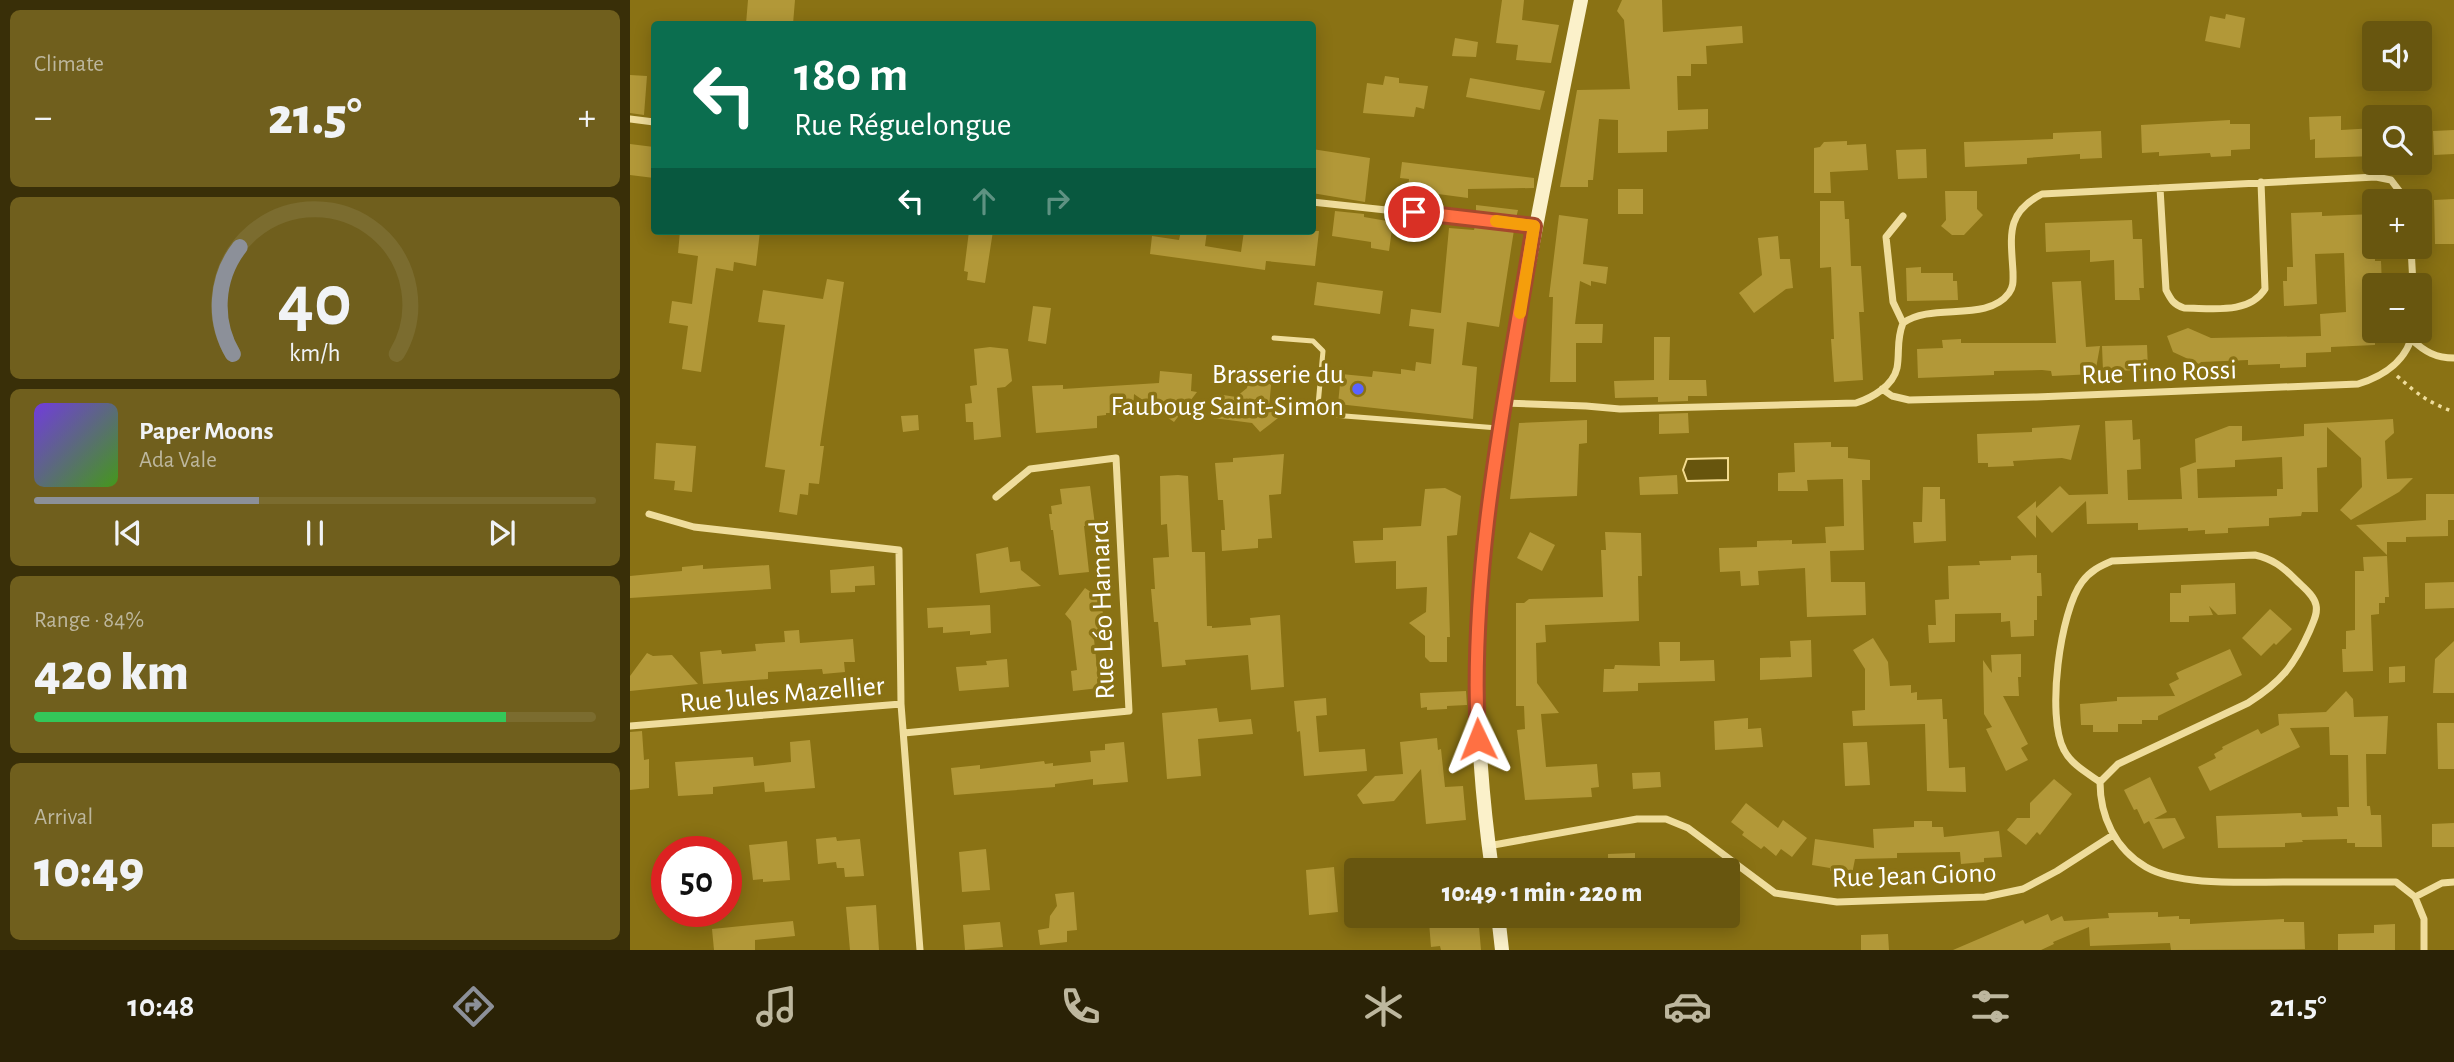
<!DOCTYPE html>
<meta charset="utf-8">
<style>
:root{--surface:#68560f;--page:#705f1d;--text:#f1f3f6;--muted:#bdb79e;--line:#7b6c2f;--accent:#8c9099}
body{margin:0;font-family:"Alegreya Sans",sans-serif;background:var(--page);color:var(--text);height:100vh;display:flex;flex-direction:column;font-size:26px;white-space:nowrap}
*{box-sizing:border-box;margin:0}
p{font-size:23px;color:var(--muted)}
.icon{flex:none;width:38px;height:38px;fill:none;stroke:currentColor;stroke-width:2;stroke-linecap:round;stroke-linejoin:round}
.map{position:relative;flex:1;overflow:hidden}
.panel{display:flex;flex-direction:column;gap:10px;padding:10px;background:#392f08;width:630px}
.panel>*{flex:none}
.top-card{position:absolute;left:21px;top:21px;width:665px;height:214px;border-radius:7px;box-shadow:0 4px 18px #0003;background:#0b6e4f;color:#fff;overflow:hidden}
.buttons{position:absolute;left:1732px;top:21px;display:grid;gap:14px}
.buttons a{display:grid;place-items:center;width:70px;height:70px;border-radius:7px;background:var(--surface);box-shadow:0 4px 18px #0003;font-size:35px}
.speed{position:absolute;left:21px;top:836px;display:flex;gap:14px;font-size:35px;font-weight:700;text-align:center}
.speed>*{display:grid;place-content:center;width:91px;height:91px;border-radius:50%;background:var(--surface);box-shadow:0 4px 18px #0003;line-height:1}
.speed .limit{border:10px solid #d22;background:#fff;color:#111}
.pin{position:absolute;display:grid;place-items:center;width:60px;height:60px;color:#fff;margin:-30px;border:4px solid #fff;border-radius:50%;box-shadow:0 2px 7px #0007}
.me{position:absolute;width:77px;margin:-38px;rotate:358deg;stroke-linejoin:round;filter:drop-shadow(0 0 5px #0008)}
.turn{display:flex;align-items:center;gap:24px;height:147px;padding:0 28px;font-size:32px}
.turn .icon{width:91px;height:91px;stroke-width:2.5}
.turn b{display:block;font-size:49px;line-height:60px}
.lanes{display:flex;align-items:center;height:66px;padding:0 28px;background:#0003;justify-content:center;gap:35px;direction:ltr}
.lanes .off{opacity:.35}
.big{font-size:52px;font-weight:800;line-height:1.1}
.panel .widget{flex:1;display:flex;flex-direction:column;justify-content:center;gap:10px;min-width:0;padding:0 24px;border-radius:10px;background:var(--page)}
.panel .dial{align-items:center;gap:0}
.dial svg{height:182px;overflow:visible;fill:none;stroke:var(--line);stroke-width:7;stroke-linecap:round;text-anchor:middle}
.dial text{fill:var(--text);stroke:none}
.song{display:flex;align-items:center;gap:21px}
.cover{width:84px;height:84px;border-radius:10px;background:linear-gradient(135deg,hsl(260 70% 55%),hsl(100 70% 35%))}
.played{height:7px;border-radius:4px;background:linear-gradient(90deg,var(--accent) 40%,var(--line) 40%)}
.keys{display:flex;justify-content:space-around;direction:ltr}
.heat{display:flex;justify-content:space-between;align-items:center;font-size:38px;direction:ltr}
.charge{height:10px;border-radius:5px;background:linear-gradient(90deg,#34c759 84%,var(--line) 0)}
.trip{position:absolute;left:714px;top:858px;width:396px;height:70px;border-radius:7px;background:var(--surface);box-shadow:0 4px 18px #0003;font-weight:800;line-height:70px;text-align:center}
.menu{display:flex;height:112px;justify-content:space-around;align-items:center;background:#2a2206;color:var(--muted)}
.menu .icon{width:49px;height:49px}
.menu .selected{color:var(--accent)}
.menu b{font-size:32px;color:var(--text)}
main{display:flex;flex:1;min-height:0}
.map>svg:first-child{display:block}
.water{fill:#67550d;stroke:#f3db8e;stroke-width:2}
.building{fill:#b29838;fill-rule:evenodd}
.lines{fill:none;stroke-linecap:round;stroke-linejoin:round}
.path{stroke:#efdd9c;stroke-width:3.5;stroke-dasharray:3.5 5;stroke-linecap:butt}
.service{stroke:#efdd9c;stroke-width:5}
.minor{stroke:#efdd9c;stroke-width:7}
.secondary{stroke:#fbf1ca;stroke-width:14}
.route-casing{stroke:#a6492c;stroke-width:18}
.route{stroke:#ff7043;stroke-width:12}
.slow{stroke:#f59e0b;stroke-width:12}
.poi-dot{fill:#5a63ff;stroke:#8a7214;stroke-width:2.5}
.labels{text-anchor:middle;stroke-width:7;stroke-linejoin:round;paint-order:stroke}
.street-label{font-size:28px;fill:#fff;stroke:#8a7214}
.poi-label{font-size:28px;fill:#fff;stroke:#8a7214;text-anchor:end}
</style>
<main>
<section class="panel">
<div class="widget"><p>Climate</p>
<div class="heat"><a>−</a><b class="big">21.5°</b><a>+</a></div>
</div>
<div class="widget dial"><svg viewBox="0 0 100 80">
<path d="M14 69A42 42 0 1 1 86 69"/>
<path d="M14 69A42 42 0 0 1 17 22" stroke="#8c9099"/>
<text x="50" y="56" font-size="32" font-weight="700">40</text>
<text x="50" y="72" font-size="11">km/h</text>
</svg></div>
<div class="widget">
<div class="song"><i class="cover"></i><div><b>Paper Moons</b><p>Ada Vale</p></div></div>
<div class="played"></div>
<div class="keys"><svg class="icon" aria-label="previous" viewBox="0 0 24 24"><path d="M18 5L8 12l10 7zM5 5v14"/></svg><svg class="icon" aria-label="pause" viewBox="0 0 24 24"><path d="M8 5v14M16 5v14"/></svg><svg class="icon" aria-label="next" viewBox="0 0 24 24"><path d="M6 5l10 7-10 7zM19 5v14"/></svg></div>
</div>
<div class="widget"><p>Range · 84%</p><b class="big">420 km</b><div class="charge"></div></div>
<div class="widget"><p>Arrival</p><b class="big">10:49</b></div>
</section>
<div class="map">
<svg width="1824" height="950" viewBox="0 0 1824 950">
<rect width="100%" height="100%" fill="#8a7214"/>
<path class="water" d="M1098,458V480L1057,481L1053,470L1057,459Z"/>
<path class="building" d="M118,0H165L163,24H116Z
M872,0H894L892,20L929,25L921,63L886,60L888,45L866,43Z
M992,0H1032L1033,32L1112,26L1113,43L1076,46L1077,64H1061V76H1047L1048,110L1078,109V129L1037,131V152L988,153V120L969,119L963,180H958V187H930L947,90L1000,89L994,20L987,11Z
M1596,14L1615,18L1610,48L1575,41L1580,16L1595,19Z
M825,38L848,42L846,57L822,56Z
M0,75L17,76L14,115L0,113Z
M755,76L769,78V83L798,86L794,109L786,107L784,117L733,113L737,83L753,85Z
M840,78L915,91L910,110L836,97Z
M1711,116V130L1745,128V156L1685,158V139L1680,140L1679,117Z
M1600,120V124H1620V149L1601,150V156L1581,157L1580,153L1529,156V152L1512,153L1511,125Z
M1824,130V154L1804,155L1803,131Z
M1471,131L1472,158L1450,159V154L1397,158V164L1335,167L1334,142L1423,139V133Z
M1217,141V145L1236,144L1238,170L1200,172L1201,193H1184V148L1190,147L1194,142Z
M0,144L24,147V178L0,175Z
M682,149L740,158L735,202L682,193Z
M1296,149L1297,178L1268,179L1266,150Z
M772,162L904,178V188L838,189V198L778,190L779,179L770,178Z
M988,189H1013V214H988Z
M1315,191H1347V209L1353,215L1334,235H1322L1311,226L1316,220Z
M1824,199V244H1805L1804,200Z
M1190,201H1214L1215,219H1219L1221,266H1231L1234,312H1229L1233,380L1204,382L1201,339H1204L1201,267L1190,268Z
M846,205L888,210L886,218L846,214Z
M705,211L734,214V217L763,222L759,251L741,248V242L702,236Z
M1692,212V216L1745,214V261H1751L1752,285H1745V345L1701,347V352L1676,353V367L1650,368V364L1618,365V360L1571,362L1569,364L1543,352L1537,336L1558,328L1581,338L1691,336L1690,314L1716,312L1714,253L1685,254L1687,304L1654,306L1653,281H1657V267H1663L1661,213Z
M929,215L958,219L953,264L978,267L976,284L961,281V286L950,281L945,324H973L972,343H946V382H920L923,297H919Z
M1502,220L1503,239H1512L1514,288H1509L1510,300H1485L1484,260L1460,262V250L1416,252L1415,223Z
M845,226L884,230L869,327L837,322L832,365L847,367L843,419L708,404L711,374L742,377L743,371L771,374V369L785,371L786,362L801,364L804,329L779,326L781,309L811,313L819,228L844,230Z
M50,231H130L126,266L104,262L103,271L86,268L71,372L52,369L58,326L39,323L42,301L62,304L68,256L48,253Z
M339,231H363L355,283L337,280L338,272L334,271Z
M551,231H577L575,246L611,252L614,231H689L685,266L636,261L635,270L520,254L522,236L549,240Z
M1148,236L1150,259H1160L1163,288L1156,289L1124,313L1109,293L1132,275L1128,238Z
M1291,267V273H1323V281H1327L1328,300L1277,301L1276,268Z
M197,279L214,282L190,446H194L189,484L179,483L178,495L170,494L167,515L149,512L155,470L135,467L155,325L128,322L133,290L193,299Z
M1451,281L1456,347L1470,346L1465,374L1422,376L1421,371L1412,370L1364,371V375L1288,378L1287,349L1313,348L1312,340L1331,339V343H1426L1422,282Z
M687,282L753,291L750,314L684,305Z
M403,306L421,308L416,344L398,341Z
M1024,337H1040L1039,380H1076L1077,396H1058V401L1028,402V397L985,398L984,381L1024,380Z
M1517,345L1518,370L1473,371L1472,346Z
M360,347L378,349L382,381L375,387L367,388L371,437L344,440L343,422H336L335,404L342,403L340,386L347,385L344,349Z
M530,371L562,374L561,391L567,392L544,422L504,394L503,413H476V415L467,416V428L406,433L402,386L433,385V389L529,383Z
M619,372L642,375L639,407L648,418L630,432L622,423L583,418L587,394L606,397L617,388Z
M1058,413L1059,433L1029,434V414Z
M288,415L289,430L273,432L271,416Z
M1763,419L1764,433L1755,441L1757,479L1783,478L1769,492L1721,520L1710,510L1732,487L1731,458L1697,427V467L1687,468L1688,512H1672L1671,516L1639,518V526L1598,528V533L1575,534V530L1558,531V528L1508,530V523L1457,524L1456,501L1422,533L1406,515V538L1387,517L1406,501V508L1430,486L1439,495L1478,494L1475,421L1502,420L1503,440L1510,439L1511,469L1497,470L1498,500L1552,499L1550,468L1566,462V464L1565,439L1599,426H1612V441L1674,436V424ZM1652,457L1653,489H1647V496L1568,498L1567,469L1605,467V460Z
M957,420V443L949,444L947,496L880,499L889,423Z
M1450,425L1441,460L1432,458L1383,461L1384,466L1358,467V463H1348L1347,434L1402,432V428Z
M1201,442V447H1218V458L1240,460V480H1232L1234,550L1200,551L1201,582H1235L1236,615L1177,617L1175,568L1128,571L1129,585L1111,586L1110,571L1090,572L1089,548L1127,547V541L1162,540V544L1196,543L1195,527L1214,526L1213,479L1177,480L1178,491H1148V473L1165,472L1164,443Z
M26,443L66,446L62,492L44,490L45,481L24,479Z
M654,454L651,494L639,495L642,538L628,539V548L592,551L591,530H595L593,500H588L585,463L603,462V458Z
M548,475L558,476L562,552H575L577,626H582V628L621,625L620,618L650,615L654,687L621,690L618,655L555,660L556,665L532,667L528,622H524L521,589H525L523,558L539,557L537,524L531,525L530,476Z
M1047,475L1048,494L1010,495L1009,477Z
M460,486L465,525L454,526L459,572L429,575L423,530H421L419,514H422L421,506L432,504L430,489Z
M1293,487H1310V499H1315L1316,541L1284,543L1283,522H1292Z
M815,488L831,496L827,535L817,536L820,637H817V662H800L795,657V636L779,623L796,612L797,587L766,589V561L725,563L723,541L753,540V528L791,526L795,489Z
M1796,494H1824V520H1818V536L1776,537V542H1757V555L1726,525L1796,520Z
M900,532L925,545L912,571L887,558Z
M975,532L1011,533L1012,576H1008L1009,621L915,625L916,642L906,643L907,683L929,713L911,714L916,767L967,764L969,787L961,788L962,797L895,800L887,730L895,729L894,706H886V603H894L899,599L973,597L971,550H976Z
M378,547L380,562L390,561L391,570L411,586L350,593L346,554Z
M1407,555V573H1411L1412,596H1407V620H1404V636L1381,637L1380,621L1371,622V613L1325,614V642L1299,643L1298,625H1306L1305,600L1319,599L1318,566L1350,565L1349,561L1381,560V556Z
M1757,556L1759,597H1755V603H1749V614L1741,615L1743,671L1713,672L1712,649H1716V631L1725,630V571H1734L1733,557Z
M73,565V569L139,565L141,589L0,598V576L52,571V567Z
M244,566L245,585L225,586V592L201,593L200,570Z
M1824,582V608L1795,609V583Z
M1605,583L1606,614L1588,615L1579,606L1583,615L1559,616V622H1540V593H1551V585Z
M455,588L471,599L476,638L464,639L469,688L443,691L441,671L447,670L441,621L435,614Z
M360,605L361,633L340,635V631L313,633V627L298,628L297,608Z
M1640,609L1662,629L1646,645L1644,643L1631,656L1612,638Z
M169,630L170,643L223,639L225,662H214L215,672L193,674L192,669L138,672V679L73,684L70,652L91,650L92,654L126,651L125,644L155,642L154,631Z
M1243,638L1258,662L1260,686L1281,685V693L1287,692V700L1312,699L1313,719H1317L1319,768L1335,767L1336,792L1297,791L1295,724L1223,726L1222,711L1235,710V669L1223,650Z
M1181,640L1182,677L1130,680V658L1161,657L1160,641Z
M1824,641V693H1803L1805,659Z
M1029,642H1050V661L1084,660L1085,681L1008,683V691L973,692L974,669H984L985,665L1030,666Z
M1600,649L1612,675L1528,716V720H1512V724H1488V732H1463V725H1451L1450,704L1487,701V697L1545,696L1539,684L1549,679L1546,673Z
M17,653L23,656L42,655L68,684L0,691V676Z
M1391,654V677H1388L1389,696H1373L1398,744L1391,748L1398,760L1376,771L1356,729L1362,727L1354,714L1353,660L1362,673L1361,655Z
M377,659L379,687L329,691L326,667L357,665L356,661Z
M1775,666V682L1759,683V667Z
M836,691L837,705L817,706V709L797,710V707L791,708L790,693Z
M1716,691L1723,699L1724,717L1758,716L1756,754H1736L1737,806H1740L1741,815H1751L1752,847H1725V843H1717V839L1672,840L1673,842L1655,843V847L1588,848L1586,816L1671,813L1672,817L1708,816L1707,807H1719L1718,755H1700L1699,727L1660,728L1670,747L1580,791L1568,767L1586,758L1584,754L1593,749L1592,747L1628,729L1631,734L1649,725L1648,714L1696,712Z
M696,698L697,715L686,716L689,752L735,749L737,771L674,776L670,731L667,732L664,701Z
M587,708L589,722L621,719L623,734L568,739L571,776L537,779L532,713Z
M1118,718V729L1131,728L1133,747L1085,750L1084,721Z
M1807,723H1824V769H1808Z
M12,731L14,760L19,759V788L0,790V732Z
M807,738L808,750L811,749L815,787L833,786L836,820L796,824L791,769L764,801L733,804L727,795L745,776L773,774L770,742Z
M180,740L185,788L135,792L134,782L83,787V794L48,796L45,762L123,757L124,766L161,762L160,742Z
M494,742L498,782L463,785V779L425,784V787L324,795L321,768L350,765V769L414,761L415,764L423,763V766L461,762L460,751L475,750V744Z
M1237,742L1240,785L1215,786L1213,743Z
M1030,772L1031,787L1003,789L1002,773Z
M1520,777L1537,812L1524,819L1545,818L1555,838L1533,849L1519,821L1514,824L1507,809L1504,810L1494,790Z
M1424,779L1442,794L1410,835L1407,832L1396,845L1377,830L1387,818H1400V803Z
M1116,803L1148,828L1153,820L1177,838L1162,857L1151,849L1146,856L1134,846L1131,849L1112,835L1114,832L1101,822Z
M1284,821H1302V827H1313L1314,837L1369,831L1372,857L1354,858V862L1331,864L1330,852L1267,853V858L1225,859L1222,874L1200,871V868L1182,865L1185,839L1244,848L1243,829L1284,827Z
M1824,823V847H1802V824Z
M206,837L207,841L230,839L234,876L215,877L214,868H207L206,862L188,864L186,839Z
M157,841L160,880L133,882V879L123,880L119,845Z
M356,849L360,890L332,892L329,852Z
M1005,853V870H978V854Z
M704,867L708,912L679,915L676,870Z
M444,892L447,930L437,931V942L410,945L408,930L419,928L420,916L427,906L425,894Z
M246,905L249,950H220L216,907Z
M1528,912V917L1549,916V919H1560V924L1654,919V922H1674L1675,949L1541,950L1540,943L1460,946L1459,927L1423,942L1424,944L1411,950H1323L1393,920L1395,924L1418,914L1421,921L1432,916L1434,921L1479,918L1478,913Z
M808,915H848L851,950H811L810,946L801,947L799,922H808Z
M163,921L165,936L125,940V950H84L82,929Z
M370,922L373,947L335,950L333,925Z
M1765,924V950H1708V934L1744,933V925Z
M1258,934L1259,950H1231V935Z"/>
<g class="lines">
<path class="path" d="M1767,376C1790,396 1796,401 1824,412"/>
<path class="service" d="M644,338L683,341L693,351L688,405L692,411L702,415L868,428"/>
<path class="minor" d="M0,119L24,122
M1530,188L1536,290C1541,300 1544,305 1554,308C1581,308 1619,315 1635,289L1631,182
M682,202L904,226
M1781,247L1783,285
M1273,323L1263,302L1256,237L1273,216
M1781,339C1795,352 1806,358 1824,358
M1252,389L1262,396L1279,400L1406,397L1728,384C1754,376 1778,360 1783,331
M874,403L956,406L990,409L1226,403C1242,398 1263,386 1267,368C1270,351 1266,341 1273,323C1302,302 1357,323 1379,293C1384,286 1383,280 1383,272C1381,236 1375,213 1412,194L1746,177L1761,180L1777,201
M19,514L64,527L269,550L271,704
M0,726L271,704L290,950
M274,733L499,711L486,458L400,469L366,497
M1470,782L1488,764L1618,703C1651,682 1664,666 1680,630C1683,622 1688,614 1686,605C1684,595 1673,587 1666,580C1653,567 1643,559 1625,555L1482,561C1470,566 1460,571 1452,582C1430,611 1416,717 1434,750C1441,764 1457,773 1470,782C1470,816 1485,849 1516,867C1549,886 1615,882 1653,882C1691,882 1728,882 1766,882L1785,897L1794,919V950
M858,846L1007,819H1036L1058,828L1145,893L1207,902L1355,897L1393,889L1427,871L1483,835
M1785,897L1812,883L1824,882"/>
<path class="secondary" d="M862,870C850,785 845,702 848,616C852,533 866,451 880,369C901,246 926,123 951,0
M868,915L872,950"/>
</g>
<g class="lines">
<defs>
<path id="route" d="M784,212L904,226C876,395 839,566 848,739"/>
</defs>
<use href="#route" class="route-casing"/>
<use href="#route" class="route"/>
<path class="slow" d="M866,221L904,226L890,313"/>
</g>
<circle class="poi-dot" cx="728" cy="389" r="7"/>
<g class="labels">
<g class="street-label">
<text transform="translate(1529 371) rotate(-2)" y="10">Rue Tino Rossi</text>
<text transform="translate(471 610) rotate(-92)" y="10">Rue Léo Hamard</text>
<text transform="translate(152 693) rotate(-5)" y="10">Rue Jules Mazellier</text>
<text transform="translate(1284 874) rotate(-2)" y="10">Rue Jean Giono</text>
</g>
<g class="poi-label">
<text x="714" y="383">Brasserie du<tspan x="714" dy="32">Fauboug Saint-Simon</tspan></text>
</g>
</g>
</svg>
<div class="buttons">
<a><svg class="icon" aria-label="sound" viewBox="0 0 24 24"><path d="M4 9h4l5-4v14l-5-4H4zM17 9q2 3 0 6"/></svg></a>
<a><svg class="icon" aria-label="search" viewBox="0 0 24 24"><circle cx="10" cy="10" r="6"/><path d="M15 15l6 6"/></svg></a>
<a>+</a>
<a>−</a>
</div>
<div class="speed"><div class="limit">50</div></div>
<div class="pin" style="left:784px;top:212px;background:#d93025"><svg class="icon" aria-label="arrive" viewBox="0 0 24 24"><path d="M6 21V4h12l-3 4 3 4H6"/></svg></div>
<svg class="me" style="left:848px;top:739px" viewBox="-20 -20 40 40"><path d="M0-17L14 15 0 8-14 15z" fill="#ff7043" stroke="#fff" stroke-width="4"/></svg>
<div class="trip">10:49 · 1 min · 220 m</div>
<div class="top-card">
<div class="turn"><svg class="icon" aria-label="left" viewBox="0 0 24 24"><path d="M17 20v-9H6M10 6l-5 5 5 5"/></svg><div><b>180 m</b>Rue Réguelongue</div></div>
<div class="lanes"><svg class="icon" aria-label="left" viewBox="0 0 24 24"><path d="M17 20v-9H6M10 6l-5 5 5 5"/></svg><svg class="icon off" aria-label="ahead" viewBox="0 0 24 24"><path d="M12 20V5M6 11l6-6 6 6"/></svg><svg class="icon off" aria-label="right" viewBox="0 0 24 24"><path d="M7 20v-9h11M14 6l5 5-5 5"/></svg></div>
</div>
</div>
</main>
<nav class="menu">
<b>10:48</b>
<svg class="icon selected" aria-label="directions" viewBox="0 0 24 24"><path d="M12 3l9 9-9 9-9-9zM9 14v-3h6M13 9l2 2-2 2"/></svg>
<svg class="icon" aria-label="music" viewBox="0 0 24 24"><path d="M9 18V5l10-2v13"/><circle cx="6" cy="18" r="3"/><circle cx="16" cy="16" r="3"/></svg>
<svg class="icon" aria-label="phone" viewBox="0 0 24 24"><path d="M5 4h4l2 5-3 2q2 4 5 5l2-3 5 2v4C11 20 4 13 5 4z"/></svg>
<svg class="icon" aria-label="climate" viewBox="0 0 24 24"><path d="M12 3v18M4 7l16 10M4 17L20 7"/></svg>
<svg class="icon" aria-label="car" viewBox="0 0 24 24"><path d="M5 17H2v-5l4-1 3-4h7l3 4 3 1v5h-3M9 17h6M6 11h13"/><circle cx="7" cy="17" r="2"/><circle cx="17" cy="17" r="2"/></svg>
<svg class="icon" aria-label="filters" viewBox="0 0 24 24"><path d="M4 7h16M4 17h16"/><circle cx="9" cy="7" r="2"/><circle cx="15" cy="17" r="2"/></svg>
<b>21.5°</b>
</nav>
